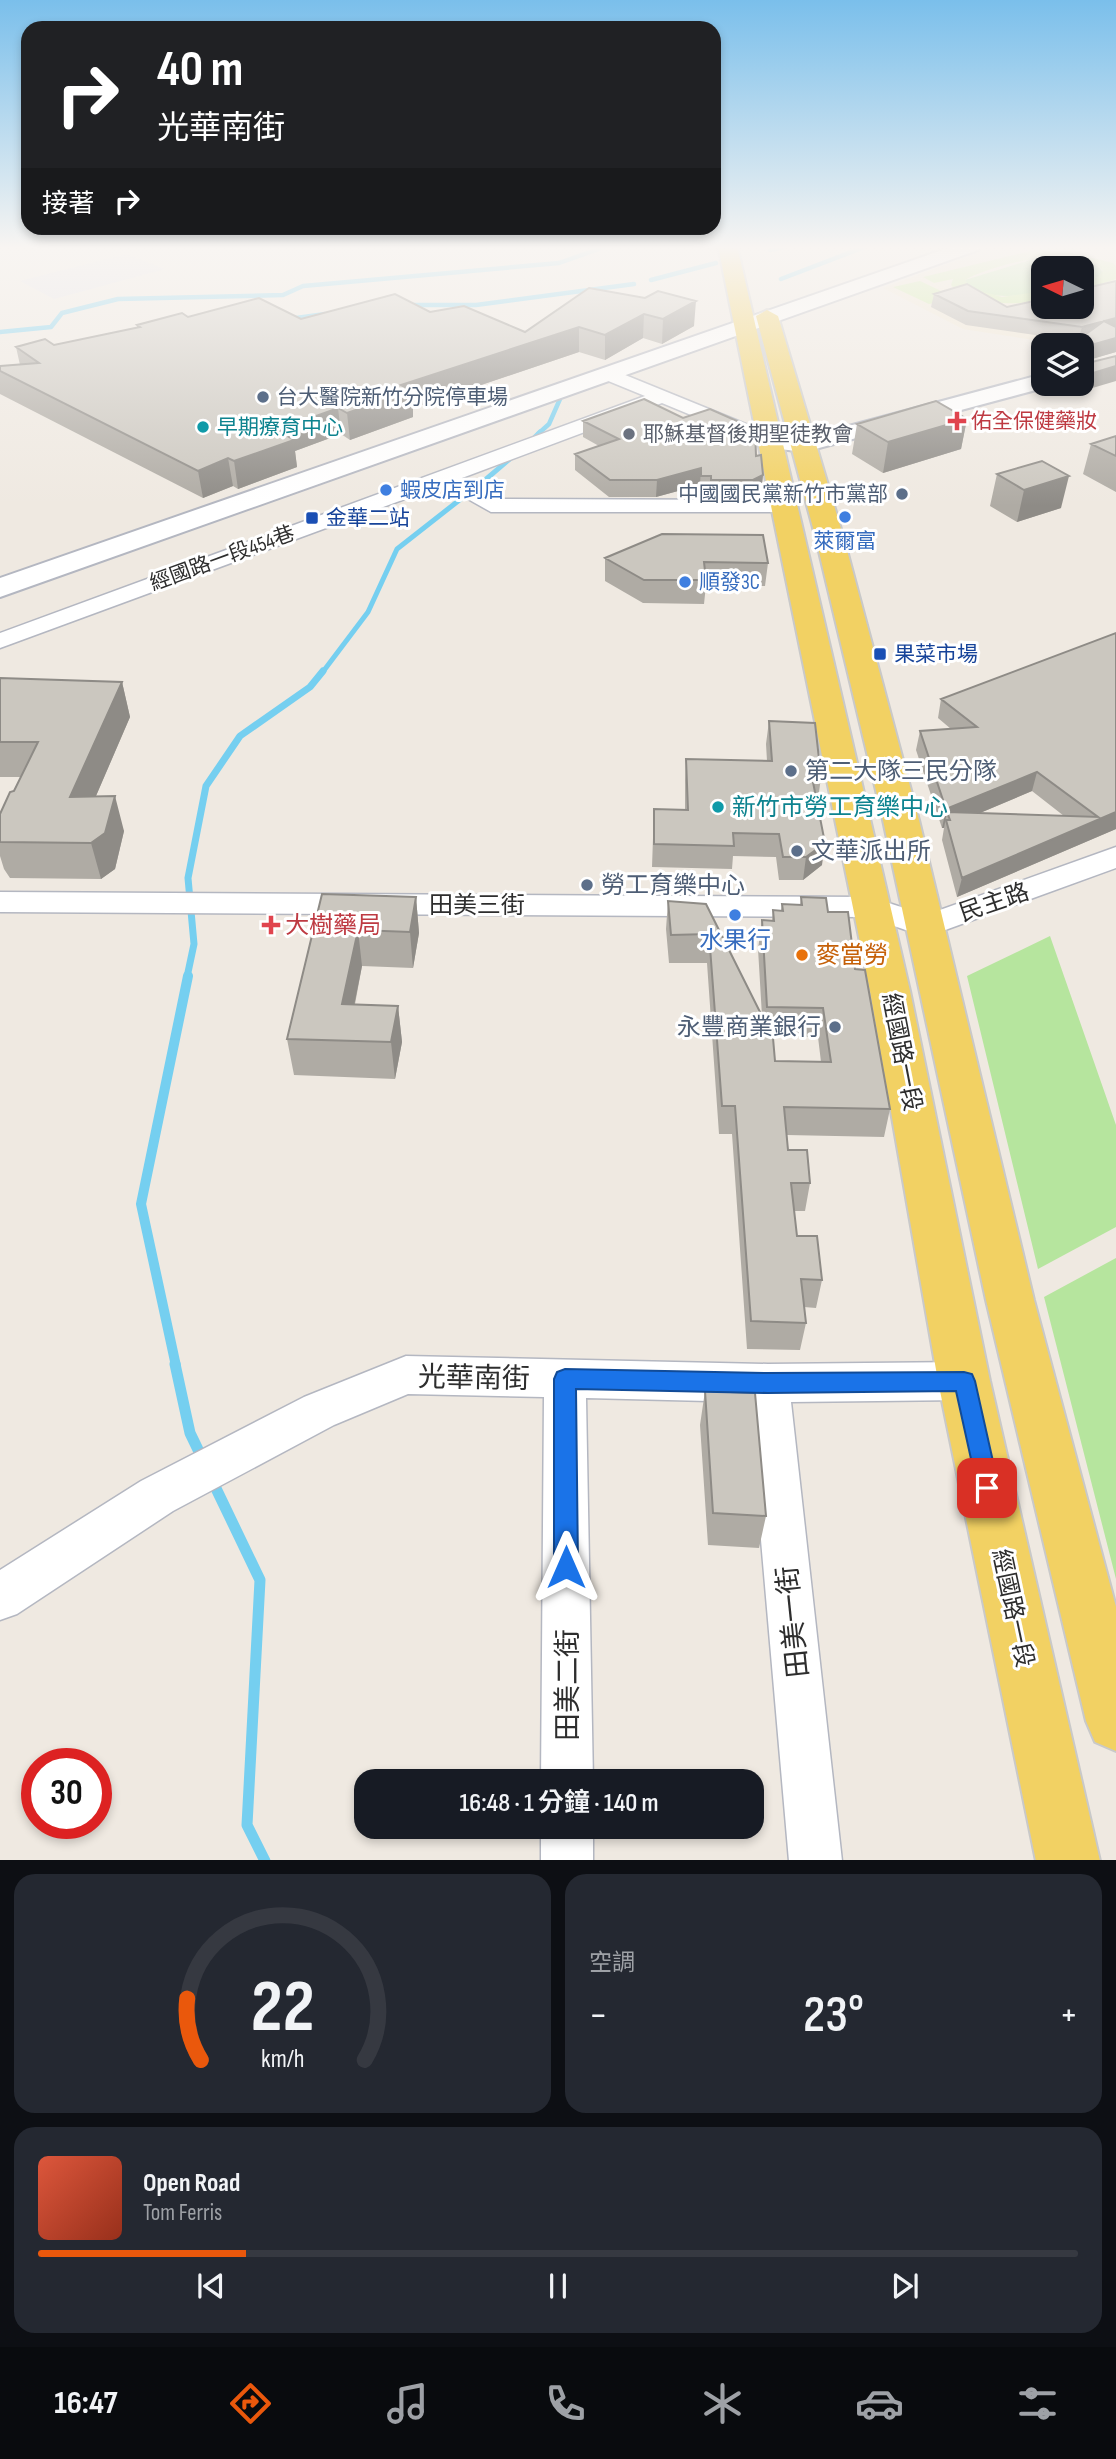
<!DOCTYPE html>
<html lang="zh-TW">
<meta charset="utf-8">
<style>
:root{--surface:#171b24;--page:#242831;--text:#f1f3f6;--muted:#9ea1a6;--line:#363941;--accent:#ea580c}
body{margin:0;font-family:"Sofia Sans Condensed","Noto Sans TC",sans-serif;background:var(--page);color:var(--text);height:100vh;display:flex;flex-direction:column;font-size:26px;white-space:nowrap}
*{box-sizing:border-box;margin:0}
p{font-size:23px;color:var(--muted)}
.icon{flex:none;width:38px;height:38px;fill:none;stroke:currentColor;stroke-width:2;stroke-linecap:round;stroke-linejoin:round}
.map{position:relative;height:1860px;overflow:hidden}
.sheet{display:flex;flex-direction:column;gap:14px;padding:14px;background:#0d0f14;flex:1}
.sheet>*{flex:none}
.banner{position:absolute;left:21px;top:21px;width:700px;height:214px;border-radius:21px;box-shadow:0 4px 10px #0003;background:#202124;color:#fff;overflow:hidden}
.needle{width:46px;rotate:275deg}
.tools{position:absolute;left:1031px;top:256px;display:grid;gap:14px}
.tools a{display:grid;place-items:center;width:63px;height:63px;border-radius:14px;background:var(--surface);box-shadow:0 4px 10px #0003;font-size:35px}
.speed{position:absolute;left:21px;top:1748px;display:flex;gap:14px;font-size:35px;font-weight:700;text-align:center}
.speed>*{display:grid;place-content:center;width:91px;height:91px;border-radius:50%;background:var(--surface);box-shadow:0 4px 10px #0003;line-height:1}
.speed .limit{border:10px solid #d22;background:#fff;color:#111}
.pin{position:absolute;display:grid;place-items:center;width:60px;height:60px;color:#fff;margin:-30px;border-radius:14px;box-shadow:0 4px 10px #0006}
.me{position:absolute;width:77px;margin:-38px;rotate:0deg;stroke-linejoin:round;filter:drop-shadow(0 0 5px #0008)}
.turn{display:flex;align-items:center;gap:24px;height:147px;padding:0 21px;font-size:32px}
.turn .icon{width:91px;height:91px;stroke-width:2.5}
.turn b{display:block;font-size:49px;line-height:60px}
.then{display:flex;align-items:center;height:66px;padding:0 21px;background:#0003;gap:14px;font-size:26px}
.big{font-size:52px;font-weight:600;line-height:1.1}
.sheet .widget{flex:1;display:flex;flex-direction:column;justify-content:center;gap:10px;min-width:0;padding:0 24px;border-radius:21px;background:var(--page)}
.sheet .dial{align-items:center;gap:0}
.dial svg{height:182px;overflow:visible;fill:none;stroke:var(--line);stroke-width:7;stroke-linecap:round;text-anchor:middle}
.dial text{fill:var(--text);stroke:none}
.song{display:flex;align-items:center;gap:21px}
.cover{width:84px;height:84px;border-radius:10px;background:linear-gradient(135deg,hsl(10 70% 55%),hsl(10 70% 35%))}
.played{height:7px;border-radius:4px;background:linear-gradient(90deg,var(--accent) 20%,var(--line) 20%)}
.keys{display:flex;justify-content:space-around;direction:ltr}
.heat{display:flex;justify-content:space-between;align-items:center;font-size:38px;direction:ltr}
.sheet .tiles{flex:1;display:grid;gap:14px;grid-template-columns:1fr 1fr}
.widget:last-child{grid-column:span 2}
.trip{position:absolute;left:354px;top:1769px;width:410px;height:70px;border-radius:21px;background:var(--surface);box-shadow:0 4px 10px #0003;font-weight:600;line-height:70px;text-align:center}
.tabs{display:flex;height:112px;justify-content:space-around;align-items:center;background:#090b0e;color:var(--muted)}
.tabs .icon{width:49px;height:49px}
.tabs .active{color:var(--accent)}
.tabs b{font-size:32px;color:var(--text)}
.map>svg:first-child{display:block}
.industrial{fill:#e3e1e8}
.education{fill:#f0e6d1;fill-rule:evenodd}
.green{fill:#b6e59e}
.pitch{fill:#c9ec9a}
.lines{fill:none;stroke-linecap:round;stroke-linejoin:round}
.stream-far4{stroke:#75cff0;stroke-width:4.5}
.stream-far3{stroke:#75cff0;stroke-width:5}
.stream-far2{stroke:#75cff0;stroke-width:7}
.stream-far1{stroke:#75cff0;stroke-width:10}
.stream{stroke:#75cff0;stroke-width:11}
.street-casing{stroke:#b4b7c1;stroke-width:3}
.secondary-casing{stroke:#b4b7c1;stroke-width:4}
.primary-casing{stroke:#c9c9c9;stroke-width:4}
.street{fill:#fff;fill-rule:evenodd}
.secondary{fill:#fff;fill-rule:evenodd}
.primary{fill:#f2d163;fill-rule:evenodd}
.wall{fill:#afaba4;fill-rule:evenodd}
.shaded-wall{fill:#8e8b86}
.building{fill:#cbc7bf;stroke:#8e8b86;stroke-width:2}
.route{fill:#1a73e8;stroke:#114b97;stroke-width:2}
.service-dot{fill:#5c6f8a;stroke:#fff;stroke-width:2.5}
.health-dot{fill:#e0444e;stroke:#fff;stroke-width:2.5}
.culture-dot{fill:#0f9aa8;stroke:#fff;stroke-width:2.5}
.worship-dot{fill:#6b7280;stroke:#fff;stroke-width:2.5}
.shop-dot{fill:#3f7fe0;stroke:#fff;stroke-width:2.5}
.transit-dot{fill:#1a4fb4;stroke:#fff;stroke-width:2.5}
.food-dot{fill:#e8710a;stroke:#fff;stroke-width:2.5}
.labels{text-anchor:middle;stroke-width:6;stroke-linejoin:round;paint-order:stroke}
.far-service-label{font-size:21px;fill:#4e5e75;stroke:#fff;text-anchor:start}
.far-health-label{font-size:21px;fill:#be3a42;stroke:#fff;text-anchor:start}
.far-culture-label{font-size:21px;fill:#0d838f;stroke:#fff;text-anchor:start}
.far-worship-label{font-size:21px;fill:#5b616d;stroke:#fff;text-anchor:start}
.far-shop-label{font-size:21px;fill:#366cbe;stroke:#fff;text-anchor:start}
.far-transit-label{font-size:21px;fill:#164399;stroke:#fff;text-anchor:start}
.far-street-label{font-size:21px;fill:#2e2e2e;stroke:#fff}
.service-label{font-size:24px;fill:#4e5e75;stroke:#fff;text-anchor:start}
.culture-label{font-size:24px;fill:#0d838f;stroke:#fff;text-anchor:start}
.street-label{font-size:24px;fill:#2e2e2e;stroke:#fff}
.health-label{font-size:24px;fill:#be3a42;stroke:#fff;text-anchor:start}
.shop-label{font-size:24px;fill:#366cbe;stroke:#fff}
.food-label{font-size:24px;fill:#c56008;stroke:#fff;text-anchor:start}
.near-street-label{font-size:28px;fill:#2e2e2e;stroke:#fff}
</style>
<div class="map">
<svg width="1116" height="1861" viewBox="0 0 1116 1861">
<rect width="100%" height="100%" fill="#efe9e1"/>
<path class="industrial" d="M126,254L165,269L54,299L20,281Z"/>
<path class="education" d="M995,246H1116V342L1066,345L963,329L883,288ZM1043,268H1082V306H1043Z"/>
<path class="green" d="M1040,257C1061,257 1090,253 1103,272L1098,277L1082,281V268H1043V291C1016,297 995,299 969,288L965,280Z
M1050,936L1116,1125V1227L1038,1269L967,976Z
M1116,1258V1579L1044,1297Z"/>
<path class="pitch" d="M1051,246H1089L1069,252L1113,263L1116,266V279L1082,290V281L1098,277L1103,271C1081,242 993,264 965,280L969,288L1002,297L1043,291V300C1020,306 967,305 951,285L953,279L934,283L923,277Z
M920,281L956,298L929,304L893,287Z"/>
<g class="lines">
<path class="stream-far4" d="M770,250L789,246
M781,279L867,246
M651,280L716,263
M404,305H476L634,284
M289,319L325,314
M0,332L51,327L62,313L118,299L283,295L303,286L559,263L607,246
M538,434L549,424L560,399"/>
<path class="stream-far3" d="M535,437L540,432
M478,486L512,457
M322,673L368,612L397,549L462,498"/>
<path class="stream-far2" d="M187,977L194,944L188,878L206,786L240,736L310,687L323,671"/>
<path class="stream-far1" d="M176,1366L141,1204L188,976"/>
<path class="stream" d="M175,1364L190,1433L203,1460
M211,1478L260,1580L247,1825L265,1861"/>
<defs>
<path id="street" d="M608,368L780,438L783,442L780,446H766L662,403L462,478L496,499L785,500L793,502L796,507L793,512H491L443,485L0,648V633L645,396L601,378L599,374L601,370Z
M1116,847V868L926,937L868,917L0,912V892L870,897L926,915Z
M406,1356L768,1364L964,1362L979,1368L985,1381L979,1394L964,1400L791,1402L842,1861H789L749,1402L586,1398L593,1782H541L544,1397L408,1394L334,1425L173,1511L17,1614L0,1620V1570L141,1481L304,1397Z
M541,1827H593V1861H541Z"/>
<path id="secondary" d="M954,246H981L978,250L0,597V578Z
M1043,374V383H1053L1051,386L804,452L764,447L761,442L764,437L804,438Z"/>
<path id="primary" d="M718,246H737L910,991L990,1381L1100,1861H1036L938,1381L870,991Z
M767,310L778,316L844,539L919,820L1034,1300L1116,1607V1751L1095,1742L1086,1721L986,1300L883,820L816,539L756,316Z"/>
</defs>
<use href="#street" class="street-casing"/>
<use href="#secondary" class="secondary-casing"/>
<use href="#primary" class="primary-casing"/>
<use href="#street" class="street"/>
<use href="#secondary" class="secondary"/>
<use href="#primary" class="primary"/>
</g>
<path class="wall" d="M934,294L1007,307L1082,306L1116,352L1084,361V364L1116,356L1089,389L1078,383H1082V345L1077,341L966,325L931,307Z
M645,298L694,326L662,344L643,338L605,360L579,352L413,408V417L350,440L341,434L295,451L297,467L238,489L233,486L203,498L0,394V366L20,365L16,347L54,345L137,328V325L188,317L301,319L430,312L525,332Z
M967,419L961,449L883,473L852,454L857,424Z
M583,421L756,456L763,475L761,492L752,497H710L709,493H700V485L656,497H609L575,470V454L599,446L583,437Z
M1116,436V492L1083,474L1091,444Z
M997,474L1061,508L1017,522L990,506Z
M605,558L768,563L765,586L706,585L704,604L643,603L605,581Z
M0,678L122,682L130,717L96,796L124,831L115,869L101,879L10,878L4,869L0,856V814L21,777H0Z
M941,699L1116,829L957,897L942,840L944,828H942L916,750L920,731L951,729L938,718ZM1032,791L1064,816L980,813Z
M769,721L821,777L818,800H817L822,865L803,880H779L776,857L733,856L732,869L652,867L654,809L685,810V781L686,759L767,761L766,744Z
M322,894L416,897L419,933L413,968L362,966L355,1004L398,1006L402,1042L395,1079L294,1075L287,1039Z
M801,897L828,912L855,969L890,1109L884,1137L787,1135L788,1150L810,1183L805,1211H794L797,1236L822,1280L816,1308L804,1307L806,1323L800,1350L747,1349L732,1134H719L707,963H669L666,929L668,901L706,904L762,1016L758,949L762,920L772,921L773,910H781L782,904L800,905ZM772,1036L818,1037L821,1062L775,1061Z
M705,1391L766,1516L759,1548L708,1545L700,1425Z"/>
<path class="shaded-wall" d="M696,301L694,326L662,344L663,319Z
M644,314L643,338L605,360V335Z
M1116,318V331L1078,341L1082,327Z
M579,327V352L413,408V417L350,440L347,413L401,385Z
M1116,338V352L1082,362L1084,347Z
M1116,366V381L1089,389L1093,373Z
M338,408L341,434L295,451L297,467L238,489L234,461L277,430Z
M967,419L961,449L883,473L888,442Z
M228,458L233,486L203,498L198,471Z
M701,468L700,485L656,497L657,480Z
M763,475L761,492L752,497L753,480Z
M1069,476L1061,508L1017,522L1024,490Z
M122,682L130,717L80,833L70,797Z
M1037,772L1032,791L949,826L950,820L947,812L944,828H942L946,809Z
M115,796L124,831L115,869L101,879L91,843Z
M1116,812V829L957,897L962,878Z
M825,843L822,865L803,880L806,857Z
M416,897L419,933L413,968L410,932Z
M358,930L362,966L347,1041L342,1004Z
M398,1006L402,1042L395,1079L391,1042Z"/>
<path class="building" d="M1116,281V318L1082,327L968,311L934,294L967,284L1007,307L1043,299V306H1082V289Z
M589,288L645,298L658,291L696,301L663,319L644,314L605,335L579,327L401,385L412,391L347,413L338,408L277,430L294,440L234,461L228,458L198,471L0,371V366L39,363L16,347L45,339L54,345L140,327L137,325L182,313L188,317L259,298L301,319L395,294L430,312L464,306L525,332Z
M1104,321L1116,327V338L1084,347V364L1116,356V366L1093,373L1082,367V345H1071Z
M644,399L683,418L710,409L755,429L756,456L761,455L763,475L753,480H711V476H701V468L657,480H610L575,454L619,439L583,421Z
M936,401L967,419L888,442L857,424Z
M1116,436V456L1091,444Z
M1042,461L1069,476L1024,490L997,474Z
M662,534L763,535L768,563L704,562L706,580H644L605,558Z
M1116,633V812L962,878L946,820H950L947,812L1098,817L1037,772L946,809L920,731L977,727L941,699Z
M0,678L122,682L70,797L115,796L105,833L91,843L0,842V814L10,792L14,791L38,742H0Z
M769,721L815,723L821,777H812L825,843L806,857H783L779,834L733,833L734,846L654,844V809L688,810L686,759L772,761Z
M322,894L416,897L410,932L358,930L342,1004L398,1006L391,1042L287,1039Z
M801,897L826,898L828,912H848L855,969L865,970L890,1109L784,1107L788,1150H807L810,1183H791L797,1236H817L822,1280L801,1279L806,1323L751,1321L735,1106H722L709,934L671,935L668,901L706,904L773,1038L775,1061L831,1062L823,1008L767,1007L762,920L774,921L773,910L783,911L782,904L802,905Z
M705,1391L755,1393L766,1516L713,1513Z"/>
<linearGradient id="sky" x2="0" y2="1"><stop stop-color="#7abfeb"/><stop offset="0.49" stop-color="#f8f5f2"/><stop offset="1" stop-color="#f8f5f2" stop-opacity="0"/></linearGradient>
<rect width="1116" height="506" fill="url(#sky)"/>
<path class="route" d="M565,1369L768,1373L964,1372L972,1374L975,1381L999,1488L995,1495L987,1499L979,1495L956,1391L768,1393L576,1389L578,1567L574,1575L566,1578L558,1575L554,1567V1379L557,1372Z"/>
<g class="service-dot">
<circle cx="263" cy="397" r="7"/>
<circle cx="902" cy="494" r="7"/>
<circle cx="791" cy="771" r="7"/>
<circle cx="797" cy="851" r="7"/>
<circle cx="587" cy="885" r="7"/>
<circle cx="835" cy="1027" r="7"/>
</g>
<g class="health-dot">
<path d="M953.5 410.5h7v7h7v7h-7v7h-7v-7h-7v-7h7z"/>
<path d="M267.5 914.5h7v7h7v7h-7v7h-7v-7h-7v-7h7z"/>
</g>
<g class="culture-dot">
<circle cx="203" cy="427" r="7"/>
<circle cx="718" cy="807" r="7"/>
</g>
<circle class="worship-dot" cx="629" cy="434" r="7"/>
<g class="shop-dot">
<circle cx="386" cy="490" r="7"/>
<circle cx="845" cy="517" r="7"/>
<circle cx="685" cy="582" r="7"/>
<circle cx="735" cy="915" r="7"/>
</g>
<g class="transit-dot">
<rect x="305" y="511" width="14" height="14" rx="3.5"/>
<rect x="873" y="647" width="14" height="14" rx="3.5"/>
</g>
<circle class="food-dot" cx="802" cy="955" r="7"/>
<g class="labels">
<g class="far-service-label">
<text x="277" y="404">台大醫院新竹分院停車場</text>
<text x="888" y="501" text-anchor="end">中國國民黨新竹市黨部</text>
</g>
<g class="far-health-label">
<text x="971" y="428">佑全保健藥妝</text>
</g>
<g class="far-culture-label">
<text x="217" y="434">早期療育中心</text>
</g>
<g class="far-worship-label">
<text x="643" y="441">耶穌基督後期聖徒教會</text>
</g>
<g class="far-shop-label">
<text x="400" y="497">蝦皮店到店</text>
<text x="845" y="548" text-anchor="middle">萊爾富</text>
<text x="699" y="589">順發3C</text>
</g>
<g class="far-transit-label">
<text x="326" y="525">金華二站</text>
<text x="894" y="661">果菜市場</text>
</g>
<g class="far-street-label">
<text transform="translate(222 558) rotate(-20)" y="7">經國路一段454巷</text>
</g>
<g class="service-label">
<text x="805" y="779">第二大隊三民分隊</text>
<text x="811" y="859">文華派出所</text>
<text x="601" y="893">勞工育樂中心</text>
<text x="821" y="1035" text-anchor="end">永豐商業銀行</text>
</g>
<g class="culture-label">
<text x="732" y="815">新竹市勞工育樂中心</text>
</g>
<g class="street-label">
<text transform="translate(994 902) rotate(-19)" y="8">民主路</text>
<text x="477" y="913">田美三街</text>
<text transform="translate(902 1052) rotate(79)" y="8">經國路一段</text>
<text transform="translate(1013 1608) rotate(78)" y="8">經國路一段</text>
</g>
<g class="health-label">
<text x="285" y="933">大樹藥局</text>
</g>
<g class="shop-label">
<text x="735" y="948">水果行</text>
</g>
<g class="food-label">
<text x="816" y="963">麥當勞</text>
</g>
<g class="near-street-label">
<text transform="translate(474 1377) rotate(1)" y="10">光華南街</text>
<text transform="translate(792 1622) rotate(-96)" y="10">田美一街</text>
<text transform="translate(567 1685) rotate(-90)" y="10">田美二街</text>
</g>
</g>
</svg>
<div class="tools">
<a><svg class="needle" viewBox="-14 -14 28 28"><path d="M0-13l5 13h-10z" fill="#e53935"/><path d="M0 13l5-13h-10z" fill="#9ea1a6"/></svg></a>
<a><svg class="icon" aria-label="layers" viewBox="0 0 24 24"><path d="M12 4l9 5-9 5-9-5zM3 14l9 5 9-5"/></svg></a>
</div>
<div class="speed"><div class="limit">30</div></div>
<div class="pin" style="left:987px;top:1488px;background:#d93025"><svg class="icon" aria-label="arrive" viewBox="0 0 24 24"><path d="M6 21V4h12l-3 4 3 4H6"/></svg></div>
<svg class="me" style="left:566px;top:1567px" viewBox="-20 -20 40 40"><path d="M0-17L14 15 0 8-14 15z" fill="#1a73e8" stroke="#fff" stroke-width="4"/></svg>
<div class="trip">16:48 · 1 分鐘 · 140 m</div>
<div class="banner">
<div class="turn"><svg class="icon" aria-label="right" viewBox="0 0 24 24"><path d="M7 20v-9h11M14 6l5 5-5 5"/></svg><div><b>40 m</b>光華南街</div></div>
<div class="then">接著<svg class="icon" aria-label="right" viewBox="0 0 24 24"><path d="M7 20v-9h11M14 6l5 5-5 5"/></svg></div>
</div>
</div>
<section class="sheet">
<div class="tiles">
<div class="widget dial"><svg viewBox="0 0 100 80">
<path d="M14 69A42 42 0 1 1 86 69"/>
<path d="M14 69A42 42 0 0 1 8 42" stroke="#ea580c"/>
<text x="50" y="56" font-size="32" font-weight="700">22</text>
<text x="50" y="72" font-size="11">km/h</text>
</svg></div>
<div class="widget"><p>空調</p>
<div class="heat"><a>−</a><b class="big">23°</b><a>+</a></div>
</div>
<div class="widget">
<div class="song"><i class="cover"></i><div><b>Open Road</b><p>Tom Ferris</p></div></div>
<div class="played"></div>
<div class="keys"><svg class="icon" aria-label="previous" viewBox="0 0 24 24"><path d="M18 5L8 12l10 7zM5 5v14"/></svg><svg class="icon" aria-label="pause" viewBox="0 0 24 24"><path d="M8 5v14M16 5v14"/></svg><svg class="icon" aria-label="next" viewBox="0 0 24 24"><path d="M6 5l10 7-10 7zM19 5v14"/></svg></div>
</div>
</div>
</section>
<nav class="tabs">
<b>16:47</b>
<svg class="icon active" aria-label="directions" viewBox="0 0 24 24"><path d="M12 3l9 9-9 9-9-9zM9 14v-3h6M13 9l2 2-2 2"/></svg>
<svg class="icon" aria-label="music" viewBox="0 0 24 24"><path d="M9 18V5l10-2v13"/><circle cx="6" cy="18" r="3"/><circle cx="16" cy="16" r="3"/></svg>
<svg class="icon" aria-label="phone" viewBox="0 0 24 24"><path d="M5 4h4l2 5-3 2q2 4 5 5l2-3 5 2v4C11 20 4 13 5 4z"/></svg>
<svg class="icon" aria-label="climate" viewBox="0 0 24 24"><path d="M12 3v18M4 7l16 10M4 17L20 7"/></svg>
<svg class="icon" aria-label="car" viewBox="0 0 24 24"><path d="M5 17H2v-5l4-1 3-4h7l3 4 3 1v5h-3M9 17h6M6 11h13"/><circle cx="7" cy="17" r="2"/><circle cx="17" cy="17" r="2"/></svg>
<svg class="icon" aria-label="filters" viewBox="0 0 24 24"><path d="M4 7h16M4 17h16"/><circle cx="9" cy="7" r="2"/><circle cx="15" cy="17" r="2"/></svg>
</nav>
